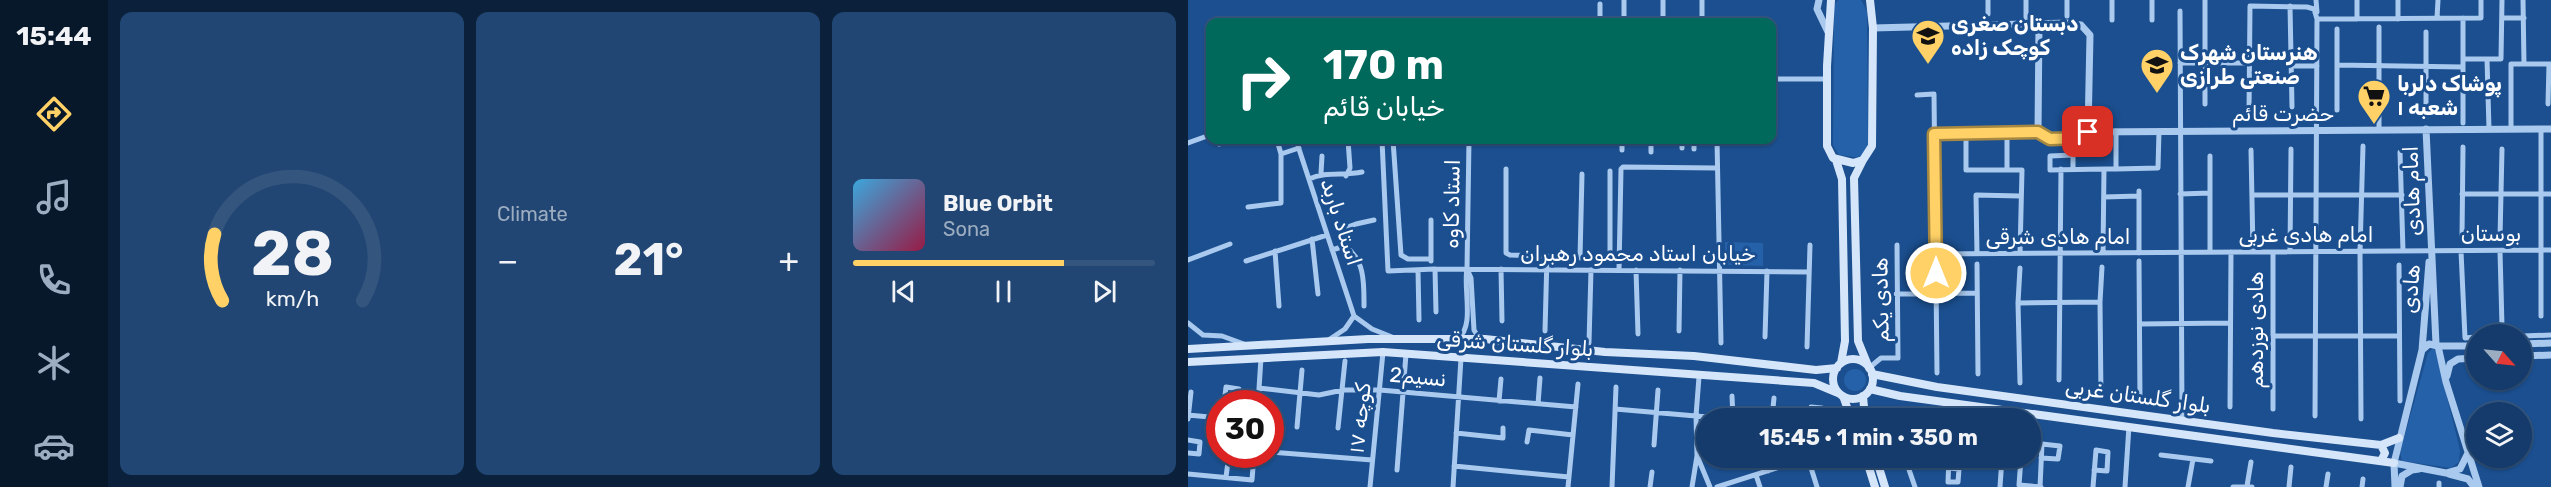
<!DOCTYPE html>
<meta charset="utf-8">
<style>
:root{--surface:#143b6b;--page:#214673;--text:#f1f3f6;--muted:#9dadc1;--line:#33557e;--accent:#ffd166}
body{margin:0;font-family:Rubik,Cairo,sans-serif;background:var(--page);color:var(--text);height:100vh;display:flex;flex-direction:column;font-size:22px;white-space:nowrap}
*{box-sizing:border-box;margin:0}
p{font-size:20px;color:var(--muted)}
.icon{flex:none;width:33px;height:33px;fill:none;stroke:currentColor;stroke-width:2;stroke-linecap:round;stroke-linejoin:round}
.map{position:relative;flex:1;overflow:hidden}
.side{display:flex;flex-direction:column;gap:12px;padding:12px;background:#0b203b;width:1080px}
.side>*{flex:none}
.banner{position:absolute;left:18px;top:18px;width:570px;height:126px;border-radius:12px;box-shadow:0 2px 4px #0004,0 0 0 2px var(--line);background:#00695c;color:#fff;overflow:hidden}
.needle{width:39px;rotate:117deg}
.controls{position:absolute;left:1278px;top:324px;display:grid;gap:12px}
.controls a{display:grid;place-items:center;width:66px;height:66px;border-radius:50%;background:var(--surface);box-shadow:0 2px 4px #0004,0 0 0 2px var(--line);font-size:30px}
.speed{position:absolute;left:18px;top:390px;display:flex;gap:12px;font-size:30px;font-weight:700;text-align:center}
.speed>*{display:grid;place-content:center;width:78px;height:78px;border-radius:50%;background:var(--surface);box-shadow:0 2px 4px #0004,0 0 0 2px var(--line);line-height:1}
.speed .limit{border:9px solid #d22;background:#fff;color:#111}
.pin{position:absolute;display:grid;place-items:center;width:51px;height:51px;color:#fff;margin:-26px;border-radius:12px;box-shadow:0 3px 9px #0006}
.me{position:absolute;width:66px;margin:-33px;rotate:0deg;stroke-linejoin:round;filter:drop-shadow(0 0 4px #0008)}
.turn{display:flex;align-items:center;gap:21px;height:126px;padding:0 18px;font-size:27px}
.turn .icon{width:78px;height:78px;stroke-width:2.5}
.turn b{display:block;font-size:42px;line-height:51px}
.big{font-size:45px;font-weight:700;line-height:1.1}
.side .widget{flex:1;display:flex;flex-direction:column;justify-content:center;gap:9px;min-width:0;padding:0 21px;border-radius:12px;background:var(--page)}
.side .dial{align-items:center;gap:0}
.dial svg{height:156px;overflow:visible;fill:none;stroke:var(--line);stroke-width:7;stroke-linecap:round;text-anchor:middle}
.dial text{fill:var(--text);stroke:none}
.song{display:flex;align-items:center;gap:18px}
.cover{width:72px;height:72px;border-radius:9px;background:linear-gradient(135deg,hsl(200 70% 55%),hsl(340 70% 35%))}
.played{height:6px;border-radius:3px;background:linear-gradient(90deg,var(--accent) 70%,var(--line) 70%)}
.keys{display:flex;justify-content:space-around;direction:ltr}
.heat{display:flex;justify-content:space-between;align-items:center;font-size:33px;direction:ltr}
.side .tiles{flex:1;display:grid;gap:12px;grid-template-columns:repeat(3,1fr)}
.trip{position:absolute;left:508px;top:408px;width:345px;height:60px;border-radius:30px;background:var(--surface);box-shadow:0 2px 4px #0004,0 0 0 2px var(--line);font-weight:700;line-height:60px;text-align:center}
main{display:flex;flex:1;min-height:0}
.tab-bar{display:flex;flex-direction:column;width:108px;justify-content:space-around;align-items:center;background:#08182b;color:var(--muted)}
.tab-bar .icon{width:42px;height:42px}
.tab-bar .current{color:var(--accent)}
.tab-bar b{font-size:27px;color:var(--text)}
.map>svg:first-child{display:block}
.green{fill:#2461a8}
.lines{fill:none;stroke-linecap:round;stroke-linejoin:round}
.minor{stroke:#a9c9ee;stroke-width:5}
.tertiary{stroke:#a9c9ee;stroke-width:7}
.secondary{stroke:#d6e6fa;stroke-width:8}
.route-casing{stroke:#a68842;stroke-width:15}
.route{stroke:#ffd166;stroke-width:10}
.labels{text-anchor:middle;stroke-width:6;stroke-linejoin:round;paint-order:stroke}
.poi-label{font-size:21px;font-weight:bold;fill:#fff;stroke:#1b4f8f;text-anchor:start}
.street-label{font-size:21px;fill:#fff;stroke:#1b4f8f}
</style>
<main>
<nav class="tab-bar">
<b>15:44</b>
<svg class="icon current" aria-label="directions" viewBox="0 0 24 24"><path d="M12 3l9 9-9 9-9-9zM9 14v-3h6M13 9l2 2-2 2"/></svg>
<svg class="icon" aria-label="music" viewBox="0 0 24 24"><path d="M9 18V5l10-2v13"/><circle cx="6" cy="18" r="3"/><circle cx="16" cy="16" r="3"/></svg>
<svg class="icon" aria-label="phone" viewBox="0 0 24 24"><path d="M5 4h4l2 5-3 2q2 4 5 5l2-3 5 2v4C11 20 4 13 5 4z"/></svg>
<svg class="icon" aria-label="climate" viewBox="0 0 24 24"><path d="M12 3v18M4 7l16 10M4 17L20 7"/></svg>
<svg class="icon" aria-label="car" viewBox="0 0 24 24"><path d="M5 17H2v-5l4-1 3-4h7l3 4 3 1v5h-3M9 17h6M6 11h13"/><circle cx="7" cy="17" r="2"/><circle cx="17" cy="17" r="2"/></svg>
</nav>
<section class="side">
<div class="tiles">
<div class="widget dial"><svg viewBox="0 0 100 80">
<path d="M14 69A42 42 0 1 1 86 69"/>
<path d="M14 69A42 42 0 0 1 10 35" stroke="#ffd166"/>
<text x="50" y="56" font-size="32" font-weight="700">28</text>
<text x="50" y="72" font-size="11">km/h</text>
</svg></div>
<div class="widget"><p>Climate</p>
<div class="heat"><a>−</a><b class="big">21°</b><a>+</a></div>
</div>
<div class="widget">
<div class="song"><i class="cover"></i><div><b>Blue Orbit</b><p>Sona</p></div></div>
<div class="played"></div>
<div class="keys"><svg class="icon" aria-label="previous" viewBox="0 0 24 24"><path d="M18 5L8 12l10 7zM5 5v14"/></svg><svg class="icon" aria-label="pause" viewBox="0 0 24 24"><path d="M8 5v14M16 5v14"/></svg><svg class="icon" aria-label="next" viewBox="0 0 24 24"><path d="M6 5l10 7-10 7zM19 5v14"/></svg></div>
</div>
</div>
</section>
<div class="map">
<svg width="1363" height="487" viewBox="0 0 1363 487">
<rect width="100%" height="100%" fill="#1b4f8f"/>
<path class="green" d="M650,0H673L679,11L680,151L673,158L651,155L645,145L646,5Z
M537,242L575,243V266L537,265Z
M1245,348L1247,349L1272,450L1271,462L1263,468L1214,461L1212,452L1240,353Z
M656 380a11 11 0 1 1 22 0a11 11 0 1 1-22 0Z"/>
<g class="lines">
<path class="minor" d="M436,0V22
M475,0V22
M838,0V24
M1128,0L1129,12
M1335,0L1336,64
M412,4V22
M1102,6L1104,107
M992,11L994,420
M800,14V0
M879,16V0
M1249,18L1250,0
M1314,18H1336
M1129,19L1293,18V0
M1169,19V0
M1210,19V0
M924,20V0
M964,20V0
M514,22V0
M1275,59H1313L1314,0
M1299,59L1301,129
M992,63H1061
M1149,65L1275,67
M1103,66H1129
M584,79H639
M729,95L746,94L749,373
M1017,104V0
M1360,104L1361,64
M1149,110V29
M1061,113L1062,6L1119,7L1126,9L1129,19L1127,416
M1238,117V32
M1275,123V18
M1323,129V64H1363
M1353,129V316
M1191,130V27
M819,133V170
M746,134L850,132
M778,134V170H834L832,253
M89,140L93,154
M108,140L166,316
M194,140L200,271L247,269L621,272
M205,140L213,255L220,259H243
M529,140L533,343
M0,143L22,135
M31,144L44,140
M494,148V140
M506,149V140
M434,150V140
M1063,150L1065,252
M463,152V140
M1212,152L1215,251
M318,169V253L322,255L422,258V171
M885,169V155L862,156V170L916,169
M928,169L970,168L971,131
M133,173L134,156
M158,176L162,168L160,140
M121,179C138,171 156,176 174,172
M951,191V253
M992,194L1022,193
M1274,194H1363
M1064,195H1214
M916,197L951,196
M60,207L93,203V154L111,148
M1274,237L1275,147
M1312,238L1314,149
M124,239L130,294
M157,246L154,229L168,224L186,220
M144,250L157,246C177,260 176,283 176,306
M87,251L91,306
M1273,251L1277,338L1288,337
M1312,251L1314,326
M1022,252V156
M1102,252L1103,149
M915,253L916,169H928V131
M747,254L1363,250
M789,254L788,195L832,196
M392,258L394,174
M0,260L42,244
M58,261L139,235
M243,261V220
M951,261L952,403
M789,264L790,374
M1211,265L1212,401
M247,269L248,312
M279,269L283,278L286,330L289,335L296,338
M313,269L314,321
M230,270L231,320
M431,270L433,169L435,167L528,168
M448,270L450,334
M708,294L789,293
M830,303L912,302
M166,316L184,329L204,337
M0,323L15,335L34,336L56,344
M952,324L1041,323
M357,331L359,256
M491,331L492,270
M1085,336H1211
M1334,336L1363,335
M577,337L579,271
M270,338C287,327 275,288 279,269L281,140
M142,339L157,329L166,316
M401,343L403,270
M619,347L622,245
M681,368L693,358H710L709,245
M871,380L873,169
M832,383L830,303L832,268
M71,388L131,395L155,390H192L388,407
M544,396L545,418
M913,397L912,302L914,267
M311,401L313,379
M36,404L38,387L51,389
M70,404L73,358
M350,404L352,378
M623,407L634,408L637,418
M1042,407L1043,252
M427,409L531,418
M1085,409V252
M0,415L32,418
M584,418L586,398
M741,418V415
M0,419L3,392
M1173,419L1172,251L1175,146
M109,427L114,370
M150,428L157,361
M268,433L315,438V428
M0,440L12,442L11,454L0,453
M339,442L341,430L385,435
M466,445L470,390
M82,452L184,460
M973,455L1023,461
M510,458L522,487
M576,458L580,471
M620,458L629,487
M717,458L727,487
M833,458L831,485L853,487
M266,466L381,477
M761,468L771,469L770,482H760L761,458
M209,470L218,354
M0,474L64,480
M568,475L572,487
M38,477L41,454
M64,480L66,454
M1251,483V487
M1059,486L1063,462
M182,487L195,352
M265,487L273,358
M380,487L390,384
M424,487L428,387
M462,487L464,472
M504,487L509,456L508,416L511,377
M529,487L620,458
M812,487L814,458
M852,487L854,444L872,446L870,459L853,458
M905,487L908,450L920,452L919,471L906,470
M937,487L941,426
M1000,487L1005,459
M1045,487H1064
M1101,487L1103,467
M1138,487L1140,474
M1174,487L1175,479"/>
<path class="tertiary" d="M631,0L629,9L640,32
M685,28L879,23L893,25L902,35L900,132C889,142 862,142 850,132L851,24
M1238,129L1248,344
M900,132L1363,129
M1334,344L1363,343
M1250,346H1288
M1234,350L1241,262
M1334,356L1363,355
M1259,376L1262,364L1270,359L1288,358
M1281,451L1272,469L1258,473L1206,463L1234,350L1241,344L1250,346L1258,382L1291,487
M1206,463L1207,487
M1261,474L1280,479L1286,487
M1212,487L1214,476L1224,470L1231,469"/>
<path class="secondary" d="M643,0L639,66V146L645,158L665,163L675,160L684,146L685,28L682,0
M648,160L654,179L657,341L653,363
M675,160L666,178L670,341L681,368
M0,349L180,339H297L417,352L506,356L628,370L649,368
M645 379a20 20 0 1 1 40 0a20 20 0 1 1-40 0Z
M0,362L195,352L626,383L650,393
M684,374L749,387L1085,433L1193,445L1211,438
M682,389L712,396L1206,463
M655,396L663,418
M675,396L677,418
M678,458L687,487
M688,458L697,487
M1193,461L1197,453L1193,445"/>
</g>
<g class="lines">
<defs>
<path id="route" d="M748,273L746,134L850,132L862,139L893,138L900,132"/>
</defs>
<use href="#route" class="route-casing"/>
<use href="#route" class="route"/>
</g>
<defs>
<symbol id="school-pin" viewBox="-11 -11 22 30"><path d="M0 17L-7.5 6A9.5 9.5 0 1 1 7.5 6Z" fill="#ffd166" stroke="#1b4f8f"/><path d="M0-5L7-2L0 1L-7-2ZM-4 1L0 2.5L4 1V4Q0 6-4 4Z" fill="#111"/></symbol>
<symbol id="supermarket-pin" viewBox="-11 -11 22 30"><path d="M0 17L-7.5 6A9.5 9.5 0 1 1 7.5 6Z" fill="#ffd166" stroke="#1b4f8f"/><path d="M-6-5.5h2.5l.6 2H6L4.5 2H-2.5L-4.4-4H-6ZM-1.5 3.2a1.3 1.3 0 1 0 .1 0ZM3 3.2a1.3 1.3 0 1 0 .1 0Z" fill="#111"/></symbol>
</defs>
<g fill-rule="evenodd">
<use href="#school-pin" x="721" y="17" width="38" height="52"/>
<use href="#school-pin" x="950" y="46" width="38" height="52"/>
<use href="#supermarket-pin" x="1167" y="77" width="38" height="52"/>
</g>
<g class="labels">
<g class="poi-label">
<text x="763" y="31">دبستان صغری<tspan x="763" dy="24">کوچک زاده</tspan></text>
<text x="992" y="60">هنرستان شهرک<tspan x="992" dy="24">صنعتی طرازی</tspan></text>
<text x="1209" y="91">پوشاک دلربا<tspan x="1209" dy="24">شعبه ۱</tspan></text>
</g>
<g class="street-label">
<text x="1095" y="121">حضرت قائم</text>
<text transform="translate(1224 191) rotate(-92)" y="7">امام هادی</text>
<text transform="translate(264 204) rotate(-89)" y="7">استاد کاوه</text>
<text transform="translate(153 222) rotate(72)" y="7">استاد باربد</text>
<text x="1303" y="241">بوستان</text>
<text x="1118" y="242">امام هادی غربی</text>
<text x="870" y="244">امام هادی شرقی</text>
<text x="450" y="261">خیابان استاد محمود رهبران</text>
<text transform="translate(1223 289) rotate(-86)" y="7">هادی</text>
<text transform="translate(693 300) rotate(-91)" y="7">هادی یکم</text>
<text transform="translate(1068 330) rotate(-90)" y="7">هادی نوزدهم</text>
<text transform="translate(327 344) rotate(4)" y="7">بلوار گلستان شرقی</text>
<text transform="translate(230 377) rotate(5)" y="7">نسیم2</text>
<text transform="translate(950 396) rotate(8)" y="7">بلوار گلستان غربی</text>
<text transform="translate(172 418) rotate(-84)" y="7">کوچه ۱۷</text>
</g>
</g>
</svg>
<div class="controls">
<a><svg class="needle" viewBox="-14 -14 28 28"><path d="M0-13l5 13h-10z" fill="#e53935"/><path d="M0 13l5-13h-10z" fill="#9dadc1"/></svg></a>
<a><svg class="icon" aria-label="layers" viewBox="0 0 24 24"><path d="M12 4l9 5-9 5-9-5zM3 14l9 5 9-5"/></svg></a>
</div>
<div class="speed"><div class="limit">30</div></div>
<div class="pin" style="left:900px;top:132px;background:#d93025"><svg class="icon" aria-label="arrive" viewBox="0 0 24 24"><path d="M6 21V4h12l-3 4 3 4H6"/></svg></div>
<svg class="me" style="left:748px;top:273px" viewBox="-20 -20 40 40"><circle r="17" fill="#ffd166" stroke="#fff" stroke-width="3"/><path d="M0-11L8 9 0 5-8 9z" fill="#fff"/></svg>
<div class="trip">15:45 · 1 min · 350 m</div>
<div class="banner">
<div class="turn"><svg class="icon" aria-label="right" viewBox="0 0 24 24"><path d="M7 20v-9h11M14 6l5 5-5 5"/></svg><div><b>170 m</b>خیابان قائم</div></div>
</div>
</div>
</main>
